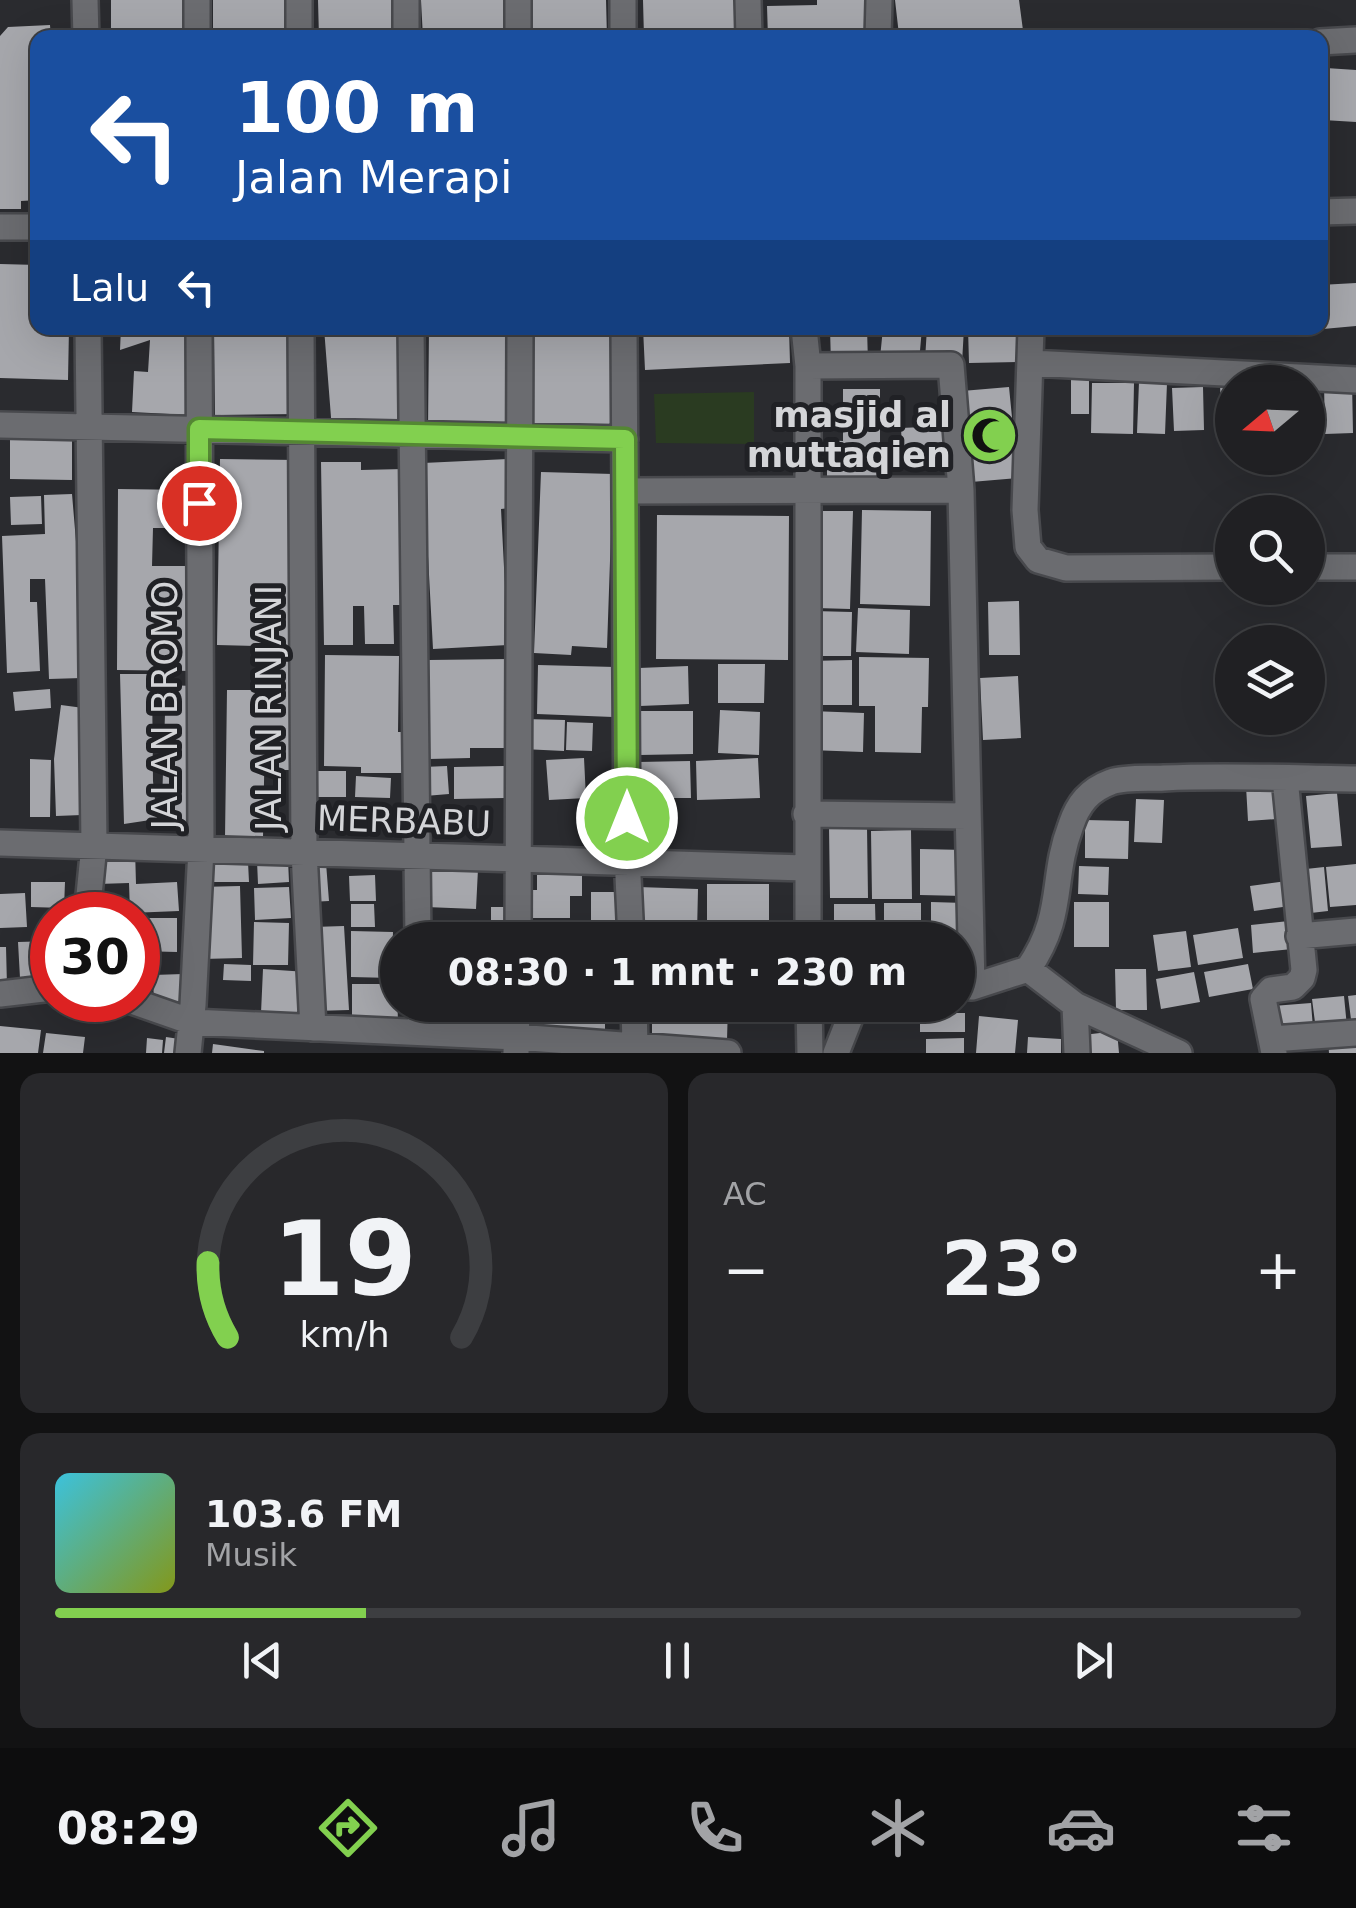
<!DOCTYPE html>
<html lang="id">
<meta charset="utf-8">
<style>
:root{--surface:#202023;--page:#28282b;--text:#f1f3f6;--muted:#a2a3a6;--line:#3d3e41;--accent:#82d04f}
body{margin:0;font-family:"DejaVu Sans",sans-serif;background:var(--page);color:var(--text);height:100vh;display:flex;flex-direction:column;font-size:38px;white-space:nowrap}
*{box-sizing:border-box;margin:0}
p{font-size:32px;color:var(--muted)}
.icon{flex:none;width:55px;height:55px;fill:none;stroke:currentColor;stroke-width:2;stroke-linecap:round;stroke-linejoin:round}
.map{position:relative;height:1053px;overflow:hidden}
.details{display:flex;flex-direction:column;gap:20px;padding:20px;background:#121213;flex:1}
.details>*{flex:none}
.hud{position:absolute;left:30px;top:30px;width:1298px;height:305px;border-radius:20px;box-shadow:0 10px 40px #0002,0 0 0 2px var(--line);background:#1a4fa0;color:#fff;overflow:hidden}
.needle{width:65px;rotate:251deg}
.fabs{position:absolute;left:1215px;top:365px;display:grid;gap:20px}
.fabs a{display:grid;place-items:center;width:110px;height:110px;border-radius:50%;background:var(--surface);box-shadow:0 10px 40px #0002,0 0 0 2px var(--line);font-size:50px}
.speed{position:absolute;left:30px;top:892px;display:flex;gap:20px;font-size:50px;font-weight:700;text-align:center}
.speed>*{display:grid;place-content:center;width:130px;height:130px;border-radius:50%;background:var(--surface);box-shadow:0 10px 40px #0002,0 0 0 2px var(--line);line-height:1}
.speed .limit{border:15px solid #d22;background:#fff;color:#111}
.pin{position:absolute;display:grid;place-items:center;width:85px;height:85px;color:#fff;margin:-42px;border:5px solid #fff;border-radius:50%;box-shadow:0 2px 10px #0007}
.me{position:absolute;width:110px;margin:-55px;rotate:0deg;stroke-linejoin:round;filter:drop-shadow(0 0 8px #0008)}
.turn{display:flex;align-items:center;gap:35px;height:210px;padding:0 40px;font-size:45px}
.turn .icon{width:130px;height:130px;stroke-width:2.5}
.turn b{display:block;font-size:70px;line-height:85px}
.then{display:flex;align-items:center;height:95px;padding:0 40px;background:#0003;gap:20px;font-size:38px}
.big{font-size:75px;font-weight:700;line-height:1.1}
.details .widget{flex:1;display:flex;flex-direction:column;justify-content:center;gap:15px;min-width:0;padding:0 35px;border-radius:20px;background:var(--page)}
.details .dial{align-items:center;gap:0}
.dial svg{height:260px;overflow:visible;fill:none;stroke:var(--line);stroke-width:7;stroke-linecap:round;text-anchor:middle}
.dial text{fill:var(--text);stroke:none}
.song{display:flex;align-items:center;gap:30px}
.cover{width:120px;height:120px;border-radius:15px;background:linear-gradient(135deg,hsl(190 70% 55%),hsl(70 70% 35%))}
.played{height:10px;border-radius:5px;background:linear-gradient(90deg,var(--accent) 25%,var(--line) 25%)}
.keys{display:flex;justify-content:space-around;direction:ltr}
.heat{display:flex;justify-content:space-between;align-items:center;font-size:55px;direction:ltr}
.details .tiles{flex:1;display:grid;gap:20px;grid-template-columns:1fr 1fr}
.widget:last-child{grid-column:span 2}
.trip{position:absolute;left:380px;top:922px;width:595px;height:100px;border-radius:50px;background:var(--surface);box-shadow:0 10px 40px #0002,0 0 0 2px var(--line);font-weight:700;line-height:100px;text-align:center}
.dock{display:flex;height:160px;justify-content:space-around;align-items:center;background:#0d0d0e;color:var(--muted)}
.dock .icon{width:70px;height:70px}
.dock .current{color:var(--accent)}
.dock b{font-size:45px;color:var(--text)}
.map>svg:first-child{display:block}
.green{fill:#2a3b21}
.building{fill:#a6a7ac}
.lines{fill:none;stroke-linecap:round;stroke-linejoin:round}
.street-casing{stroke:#48494d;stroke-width:30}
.street{stroke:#6b6c70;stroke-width:25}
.route-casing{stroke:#548733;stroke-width:25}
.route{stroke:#82d04f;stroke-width:18}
.labels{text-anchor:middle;stroke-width:10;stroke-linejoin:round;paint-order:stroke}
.poi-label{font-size:35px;font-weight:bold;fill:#d4d5d8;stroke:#202125;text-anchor:end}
.street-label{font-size:35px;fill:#d4d5d8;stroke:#202125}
</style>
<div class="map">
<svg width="1356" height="1053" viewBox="0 0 1356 1053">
<rect width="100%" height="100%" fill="#2a2b2f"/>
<path class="green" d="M754,392V444L656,443L654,394Z"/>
<path class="building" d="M111,0H189V38H111Z
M213,0H287L288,38H213Z
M318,0H395V38H319Z
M421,0H504L506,38H423Z
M529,0H606L607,38H530Z
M643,0H737L738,38H644Z
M817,0H868L871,38H768L767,6L817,5Z
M895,0H1019L1024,38H957L956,30L899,35Z
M50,25L51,38H38V200L21,201V209H0V36L8,27Z
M1326,68L1356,70V122L1323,120Z
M0,264L38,265V328H69L68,380L0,378Z
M1356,283V326L1323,329L1320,285Z
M121,328H193L189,415L132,412L134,371L148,372L150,340L120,350Z
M214,328H298L297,414L215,415Z
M324,328H404L406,352L397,353L402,424L332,430Z
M429,328H506L505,431L428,430Z
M532,328H615V435H532Z
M643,328H789L790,363L645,370Z
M830,328H867L868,363L831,364Z
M883,328H922L919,362L880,358Z
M927,328H964L962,363L925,360Z
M968,328H1021L1022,362L969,363Z
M1166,328H1206V335H1166Z
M1071,380H1089V414H1071Z
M1220,380H1232V417H1221Z
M1139,382L1167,383L1165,434L1137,433Z
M1352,382L1353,433L1325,434L1324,383Z
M1092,383H1134L1133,434L1091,433Z
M1009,387L1018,478L971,482L962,391Z
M1203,387L1204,430L1174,431L1172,388Z
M1312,388L1315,430H1308V389Z
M843,389H880V481L827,480V440L843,441Z
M945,426L946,467L903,469L901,428Z
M10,440H72V480L10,479Z
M220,459L298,460L295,647L217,645Z
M508,459L511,508L501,509L508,645L433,649L423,463Z
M321,462H361V470L403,469L406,605H393L394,644H365L364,606H353V645H324Z
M541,472L613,474L607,648L572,646L571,655L534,653Z
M118,489L188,490V528H153L152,566H195L194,671L117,670Z
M72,494L78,565H87L82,678L49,679L45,579H30V602H37L40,671L7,673L2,536L45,534L44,495Z
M41,496L42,524L11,525L10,497Z
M862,510L931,511L930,606L860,604Z
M818,511H853L850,609L816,608Z
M657,515L789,516L788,660L656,659Z
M1019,601L1020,655H989L988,602Z
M858,608L910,610L909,654L856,652Z
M813,611L852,612L851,656H813Z
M325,655L399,656L398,732H407L406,773H361V767L324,766Z
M859,657L929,658L928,707H922L921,753L875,752V706H859Z
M510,659L511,748H470V758L429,759L428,660Z
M852,660V705H809V661Z
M265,661H297L300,770H267L265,728L263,838H225L227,690H265Z
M718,664H765L764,703H718Z
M538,665L615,667L613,717L537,714Z
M688,666L689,704L640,706L639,668Z
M120,674H152L153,781L157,819L124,824Z
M1018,676L1021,738L983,740L980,678Z
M166,685L193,686L189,829L161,831Z
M50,689L51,708L15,711L13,692Z
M61,705L91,709L82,815L56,816L54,759Z
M720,710L760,712L759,755L718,753Z
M640,711H693V754L640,755Z
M811,711L864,713L863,752L810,750Z
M524,719L565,720L564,751L523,749Z
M567,722L593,723L592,751L566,750Z
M584,758L586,798L549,800L546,760Z
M758,758L760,798L697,800L696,761Z
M30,759L51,760L50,817H30Z
M690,761L691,798H639L638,762Z
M447,766L449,794L425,796L423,767Z
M504,766L505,798L454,799V767Z
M315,771H346V797H315Z
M356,776L391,778L390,798L355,797Z
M1275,784L1277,819L1248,821L1246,786Z
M1337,793L1342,846L1311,848L1306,796Z
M1136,799L1164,800L1162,843L1134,842Z
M1085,820L1129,821L1128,859L1085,858Z
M829,827H867L868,898H830Z
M911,830L912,899H872L871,831Z
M135,849L136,884L177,882L179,911L130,913L129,883L98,884L97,850Z
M920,849L965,850L964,896L920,895Z
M288,860L289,882L258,884L257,861Z
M203,862H248L249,882H203Z
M326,863L329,901L310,902L307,865Z
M1356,864V905L1330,907L1326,867Z
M1079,866L1109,867L1108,895L1078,894Z
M428,867L478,869L476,909L426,907Z
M1324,867L1328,911L1302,914L1297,870Z
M537,872L582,873V896H570V918H522V890H537Z
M375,875L376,901H350L349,876Z
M1287,881L1290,906L1254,911L1250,886Z
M31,882H65L64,908L31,907Z
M707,884H769V939H707Z
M240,886L242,958L202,959L200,887Z
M289,887L291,918L255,920L254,888Z
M638,887L698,889L697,933L638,931Z
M591,892H618L619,927H591Z
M25,893L27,927L0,928V894Z
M931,902L965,903V950H958V940H931Z
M1074,902H1109V947H1074Z
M884,903H921V940H884Z
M351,904H374L375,927H351Z
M834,904H875L876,940H834Z
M491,907H515V935H491Z
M138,918H177V952L138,951Z
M1289,921L1292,949L1253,953L1251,925Z
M254,922L289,923L288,965H253Z
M344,926L349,1010L315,1011L313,927Z
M1238,928L1243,958L1198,965L1193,935Z
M351,931L393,932L392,978L351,977Z
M423,931H450V940H423Z
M1186,931L1191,967L1158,971L1153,935Z
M52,941V977L20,978L18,942Z
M0,947H6L7,986H0Z
M224,964L251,965V981L223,980Z
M1248,964L1253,989L1209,997L1204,972Z
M263,969L307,972L305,1015L261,1013Z
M1115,969H1146L1147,1010H1116Z
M1194,972L1200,1002L1161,1009L1156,979Z
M183,974L184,1005H154L153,975Z
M352,984H397L398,1023H352Z
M1356,995V1026L1352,1027L1348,996Z
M1344,996L1347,1027L1316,1030L1312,999Z
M1311,1003L1313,1028L1275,1031L1273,1006Z
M423,1005H468V1020L423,1021Z
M479,1005H508L507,1031L478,1030Z
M518,1005H605V1039L518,1031Z
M652,1005H728L727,1040L652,1039Z
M920,1013H965V1032H920Z
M979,1016L1018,1020L1015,1053H976Z
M0,1026L41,1030L38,1053H0Z
M1117,1031L1119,1053H1085L1083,1035Z
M46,1033L85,1037L83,1053H43Z
M166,1037L186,1040L184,1053H164Z
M1028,1037L1061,1039V1053H1027Z
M147,1038L163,1040L162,1053H146Z
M964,1038V1053H926V1039Z
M1356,1038V1053H1329L1328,1040Z
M213,1044L264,1051V1053H212Z"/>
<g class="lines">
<defs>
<path id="street" d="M85,0L86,38
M197,0V38
M299,0V38
M406,0V38
M518,0V38
M623,0V38
M748,0L749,38
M878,38L879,0
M1320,42L1356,40
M1320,212L1356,211
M0,227H38
M301,328L304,852L313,1028
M411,328L418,940
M624,328L627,855L631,940
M804,328L808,366V940
M1031,328L1025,510L1028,547L1038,560L1066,568L1232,567
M1031,363L1356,380
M0,425L625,439
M961,490L972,987
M625,491L961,490L951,365L808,366
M1308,567H1356
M806,814L967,816
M0,843L806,868
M87,915L94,845L88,328
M1299,936L1356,931
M518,940L520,328
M1028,969C1066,914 1050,880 1071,825C1078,804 1089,790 1111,782C1126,777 1148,779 1164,778C1228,775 1292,778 1356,779
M1028,969L1075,1005L1179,1053
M958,986L972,987L1028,969
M0,994L52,988
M129,1000L192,1022L516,1037L728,1053
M420,1005L421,1032
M634,1005L635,1046
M809,1005L810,1053
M1075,1005L1077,1053
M1272,1039L1356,1033
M188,1053L193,1005L201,849L199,328
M516,1053L517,1005
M836,1053L855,1005
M1274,1053L1263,999L1271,990L1293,987L1302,978L1304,970L1285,778"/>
</defs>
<use href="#street" class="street-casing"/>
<use href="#street" class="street"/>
</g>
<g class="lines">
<defs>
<path id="route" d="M199,503V429L625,439L627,818"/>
</defs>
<use href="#route" class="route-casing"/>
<use href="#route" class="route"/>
</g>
<defs>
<symbol id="mosque-disc" viewBox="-11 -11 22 22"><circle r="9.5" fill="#82d04f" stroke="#202125"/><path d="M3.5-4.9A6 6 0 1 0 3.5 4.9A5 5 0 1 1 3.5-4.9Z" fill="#111"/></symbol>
</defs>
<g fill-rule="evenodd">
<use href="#mosque-disc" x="958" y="404" width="63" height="63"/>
</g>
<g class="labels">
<g class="poi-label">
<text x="951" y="427">masjid al<tspan x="951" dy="40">muttaqien</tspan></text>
</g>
<g class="street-label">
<text transform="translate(165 705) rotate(-90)" y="12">JALAN BROMO</text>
<text transform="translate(269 708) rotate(-90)" y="12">JALAN RINJANI</text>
<text transform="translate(404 821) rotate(2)" y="12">MERBABU</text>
</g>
</g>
</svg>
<div class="fabs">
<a><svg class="needle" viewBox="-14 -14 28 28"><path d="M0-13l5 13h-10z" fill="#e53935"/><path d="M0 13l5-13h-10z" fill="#a2a3a6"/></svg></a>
<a><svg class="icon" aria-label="search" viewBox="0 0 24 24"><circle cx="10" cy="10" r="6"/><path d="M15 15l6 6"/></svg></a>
<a><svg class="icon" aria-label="layers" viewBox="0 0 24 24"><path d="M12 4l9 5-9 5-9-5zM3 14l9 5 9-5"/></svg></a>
</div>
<div class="speed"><div class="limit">30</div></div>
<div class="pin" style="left:199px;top:503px;background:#d93025"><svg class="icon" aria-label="arrive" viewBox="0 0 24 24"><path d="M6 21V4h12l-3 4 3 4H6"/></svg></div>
<svg class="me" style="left:627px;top:818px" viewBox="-20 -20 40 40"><circle r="17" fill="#82d04f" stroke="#fff" stroke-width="3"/><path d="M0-11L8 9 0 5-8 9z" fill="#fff"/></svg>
<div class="trip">08:30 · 1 mnt · 230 m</div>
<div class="hud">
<div class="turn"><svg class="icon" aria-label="left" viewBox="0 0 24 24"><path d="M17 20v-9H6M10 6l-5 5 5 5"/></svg><div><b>100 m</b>Jalan Merapi</div></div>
<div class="then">Lalu<svg class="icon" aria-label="left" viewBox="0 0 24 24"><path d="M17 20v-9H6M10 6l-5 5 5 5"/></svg></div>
</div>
</div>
<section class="details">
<div class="tiles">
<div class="widget dial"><svg viewBox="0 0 100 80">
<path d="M14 69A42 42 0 1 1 86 69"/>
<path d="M14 69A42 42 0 0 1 8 46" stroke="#82d04f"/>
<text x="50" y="56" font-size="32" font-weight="700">19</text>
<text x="50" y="72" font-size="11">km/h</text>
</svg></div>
<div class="widget"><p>AC</p>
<div class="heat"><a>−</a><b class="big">23°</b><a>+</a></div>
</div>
<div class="widget">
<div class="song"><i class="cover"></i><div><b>103.6 FM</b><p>Musik</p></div></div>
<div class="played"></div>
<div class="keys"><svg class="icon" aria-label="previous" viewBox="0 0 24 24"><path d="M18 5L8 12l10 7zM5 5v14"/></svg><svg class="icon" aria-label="pause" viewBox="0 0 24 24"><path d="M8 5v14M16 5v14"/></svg><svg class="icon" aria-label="next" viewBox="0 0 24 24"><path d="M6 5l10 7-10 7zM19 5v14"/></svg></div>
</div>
</div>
</section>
<nav class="dock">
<b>08:29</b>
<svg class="icon current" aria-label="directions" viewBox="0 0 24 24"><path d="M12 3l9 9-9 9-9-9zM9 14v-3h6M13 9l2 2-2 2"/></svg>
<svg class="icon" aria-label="music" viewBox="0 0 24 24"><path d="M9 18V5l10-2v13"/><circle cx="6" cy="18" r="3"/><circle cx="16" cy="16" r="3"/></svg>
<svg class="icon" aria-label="phone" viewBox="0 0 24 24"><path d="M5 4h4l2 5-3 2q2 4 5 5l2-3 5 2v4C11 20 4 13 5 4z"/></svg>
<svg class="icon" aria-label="climate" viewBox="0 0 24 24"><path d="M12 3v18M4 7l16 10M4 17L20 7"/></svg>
<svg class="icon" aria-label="car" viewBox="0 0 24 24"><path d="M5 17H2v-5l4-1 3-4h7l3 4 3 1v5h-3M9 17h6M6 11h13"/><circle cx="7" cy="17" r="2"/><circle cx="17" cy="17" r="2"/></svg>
<svg class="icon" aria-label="filters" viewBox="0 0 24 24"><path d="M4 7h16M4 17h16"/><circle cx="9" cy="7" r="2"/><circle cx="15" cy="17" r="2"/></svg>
</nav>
